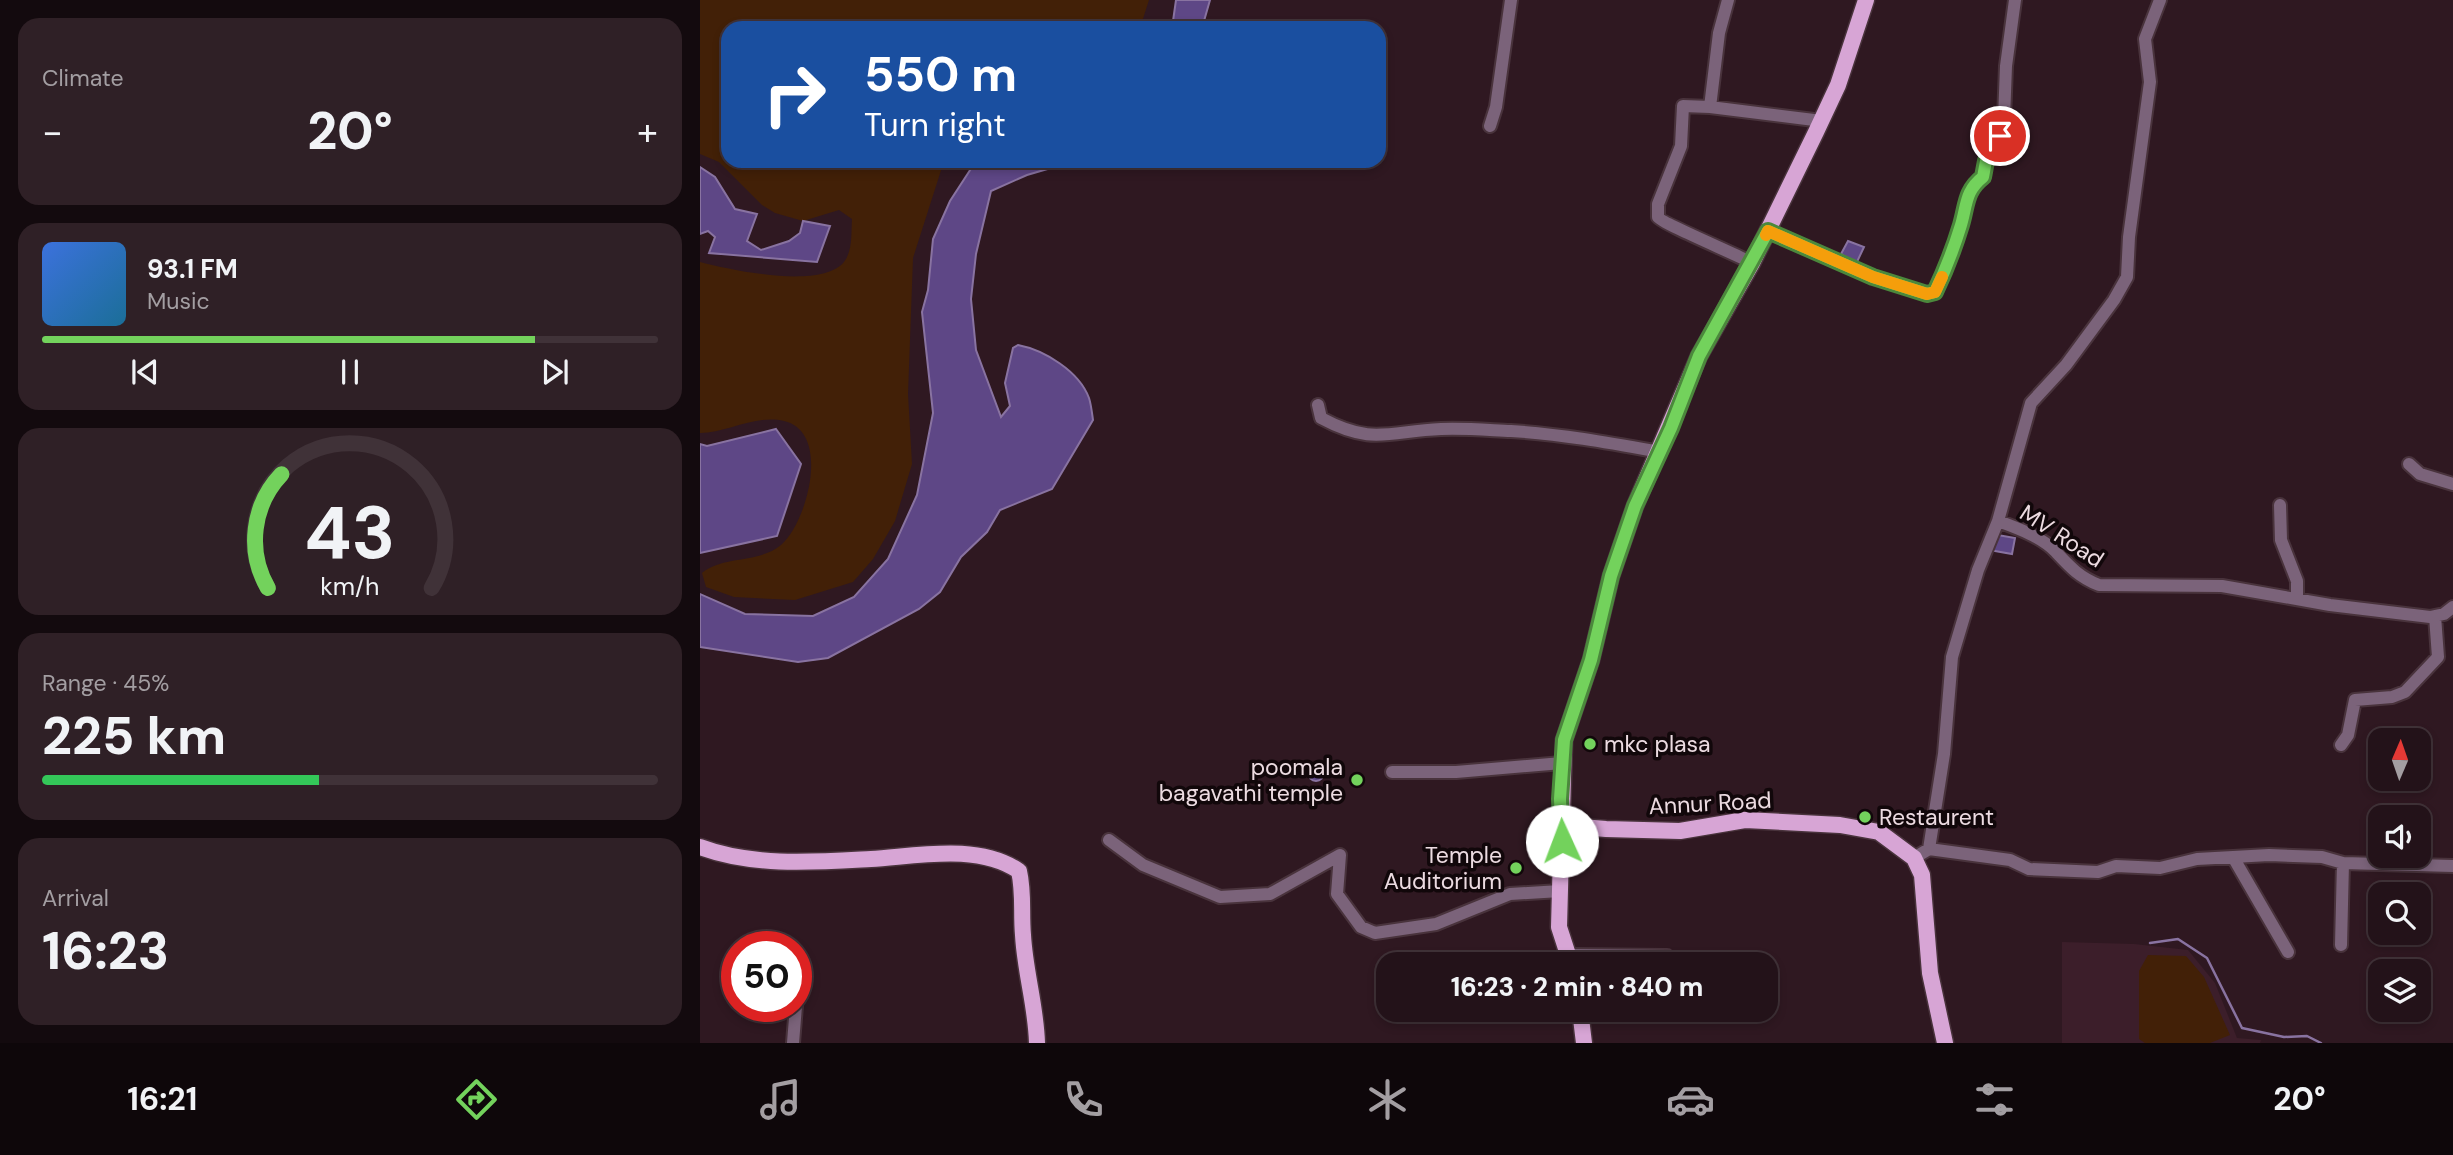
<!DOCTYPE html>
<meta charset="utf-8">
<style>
:root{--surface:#231219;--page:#2f2026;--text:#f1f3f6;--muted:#a39ea2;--line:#403238;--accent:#73d25c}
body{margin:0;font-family:"DM Sans",sans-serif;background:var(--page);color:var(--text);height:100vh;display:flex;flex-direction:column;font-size:26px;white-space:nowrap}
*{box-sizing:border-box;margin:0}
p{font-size:23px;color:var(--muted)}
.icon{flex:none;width:38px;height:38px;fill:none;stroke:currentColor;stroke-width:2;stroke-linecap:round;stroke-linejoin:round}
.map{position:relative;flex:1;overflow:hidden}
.drawer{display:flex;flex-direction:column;gap:18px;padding:18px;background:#130a0e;width:700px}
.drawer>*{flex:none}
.banner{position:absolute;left:21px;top:21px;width:665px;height:147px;border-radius:21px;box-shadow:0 4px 10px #0003,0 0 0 2px var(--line);background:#1a4fa0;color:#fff;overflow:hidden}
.needle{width:46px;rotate:2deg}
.fabs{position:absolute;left:1668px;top:728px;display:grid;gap:14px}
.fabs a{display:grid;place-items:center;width:63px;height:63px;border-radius:14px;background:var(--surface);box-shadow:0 4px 10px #0003,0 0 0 2px var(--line);font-size:35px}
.speed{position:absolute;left:21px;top:931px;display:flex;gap:14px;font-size:35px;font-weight:700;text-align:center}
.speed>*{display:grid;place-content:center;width:91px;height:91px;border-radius:50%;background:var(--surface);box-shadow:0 4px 10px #0003,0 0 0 2px var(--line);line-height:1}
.speed .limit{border:10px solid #d22;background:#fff;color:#111}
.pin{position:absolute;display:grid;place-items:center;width:60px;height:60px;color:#fff;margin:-30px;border:4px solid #fff;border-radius:50%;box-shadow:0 2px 7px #0007}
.me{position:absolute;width:77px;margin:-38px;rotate:358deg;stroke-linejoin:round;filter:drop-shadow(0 0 5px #0008)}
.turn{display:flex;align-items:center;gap:24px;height:147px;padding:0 28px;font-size:32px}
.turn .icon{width:91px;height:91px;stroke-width:2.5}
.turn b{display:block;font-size:49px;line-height:60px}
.big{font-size:52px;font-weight:800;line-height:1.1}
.drawer .card{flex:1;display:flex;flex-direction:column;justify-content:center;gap:10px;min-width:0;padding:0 24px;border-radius:21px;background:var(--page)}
.drawer .dial{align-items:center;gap:0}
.dial svg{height:182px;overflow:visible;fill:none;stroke:var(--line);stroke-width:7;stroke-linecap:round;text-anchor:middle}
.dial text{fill:var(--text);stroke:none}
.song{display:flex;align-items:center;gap:21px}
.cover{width:84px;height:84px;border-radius:10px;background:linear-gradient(135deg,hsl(220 70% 55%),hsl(200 70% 35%))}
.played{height:7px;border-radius:4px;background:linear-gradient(90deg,var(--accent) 80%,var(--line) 80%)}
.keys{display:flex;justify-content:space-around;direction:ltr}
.heat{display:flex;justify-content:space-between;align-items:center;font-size:38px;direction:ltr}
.charge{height:10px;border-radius:5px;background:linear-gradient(90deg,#34c759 45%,var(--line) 0)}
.trip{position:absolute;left:676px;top:952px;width:402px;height:70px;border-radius:21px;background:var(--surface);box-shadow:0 4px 10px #0003,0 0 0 2px var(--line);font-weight:800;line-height:70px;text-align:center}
.tab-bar{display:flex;height:112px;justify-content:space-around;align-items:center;background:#0e070a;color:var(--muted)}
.tab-bar .icon{width:49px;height:49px}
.tab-bar .on{color:var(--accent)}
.tab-bar b{font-size:32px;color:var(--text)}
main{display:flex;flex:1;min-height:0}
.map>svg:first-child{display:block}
.built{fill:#3c1e2a}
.green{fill:#422007}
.water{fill:#5e4786;stroke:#8973a1;stroke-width:2}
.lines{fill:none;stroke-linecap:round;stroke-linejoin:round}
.stream{stroke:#8973a1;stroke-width:2.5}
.minor-casing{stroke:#49333c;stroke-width:16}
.major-casing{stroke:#49333c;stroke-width:19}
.minor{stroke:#7b637a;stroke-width:12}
.major{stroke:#d7a5d5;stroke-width:16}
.route-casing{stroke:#4b883c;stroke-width:18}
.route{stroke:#73d25c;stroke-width:12}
.slow{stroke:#f59e0b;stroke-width:12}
.poi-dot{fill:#73d25c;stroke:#11070a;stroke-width:2.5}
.labels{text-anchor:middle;stroke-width:7;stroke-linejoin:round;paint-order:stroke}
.street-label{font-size:23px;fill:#ecdbe1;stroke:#11070a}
.poi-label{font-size:23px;fill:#ecdbe1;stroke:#11070a;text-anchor:start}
</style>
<main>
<section class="drawer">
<div class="card"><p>Climate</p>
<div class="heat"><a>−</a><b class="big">20°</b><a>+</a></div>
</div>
<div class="card">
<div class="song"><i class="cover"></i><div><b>93.1 FM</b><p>Music</p></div></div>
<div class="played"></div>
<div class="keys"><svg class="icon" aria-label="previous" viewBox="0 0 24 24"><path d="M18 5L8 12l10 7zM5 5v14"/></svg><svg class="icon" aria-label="pause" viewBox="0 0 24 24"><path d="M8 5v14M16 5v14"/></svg><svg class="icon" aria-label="next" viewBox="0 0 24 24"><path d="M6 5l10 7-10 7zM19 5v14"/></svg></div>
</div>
<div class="card dial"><svg viewBox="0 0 100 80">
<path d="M14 69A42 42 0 1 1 86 69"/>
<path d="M14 69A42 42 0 0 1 20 19" stroke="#73d25c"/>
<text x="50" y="56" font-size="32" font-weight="700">43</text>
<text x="50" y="72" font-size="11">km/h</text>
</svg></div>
<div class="card"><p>Range · 45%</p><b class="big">225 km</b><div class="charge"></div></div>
<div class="card"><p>Arrival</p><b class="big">16:23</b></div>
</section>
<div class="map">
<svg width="1753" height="1043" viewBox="0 0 1753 1043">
<rect width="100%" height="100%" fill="#2f1821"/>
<path class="built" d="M1362,942L1434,944L1488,950L1515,983L1537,1038L1561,1040L1560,1043H1362Z"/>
<path class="green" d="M0,0H449L440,28H28V161H244L213,258L208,394L212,464L195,521L173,559L153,582L95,600L34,597L6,587L2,573C24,555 58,564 81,545C107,523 132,432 84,421C56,414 27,433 0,433V262C31,270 121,290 144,262C153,250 151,233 152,219L139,210L103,221L75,213L62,205L19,162L0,154Z
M1448,955L1486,956L1504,977L1530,1035L1510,1043H1445L1439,1039V971Z"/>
<path class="water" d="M476,0H510L502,28H472Z
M276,161H375L327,175L291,191L276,254L271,299L276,350L301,417L310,406L305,383L313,348L318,345C344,350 379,371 389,398C391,404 392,413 393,420L352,489L300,510L287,532L261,557L240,592L219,609L128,658L98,662L0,647V594L45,614L113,616L154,597L188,559L217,495L233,413L222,312L228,290L233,239L250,201Z
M0,167L15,177L35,209L57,214L47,241L61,250L89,241L100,233L103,221L130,226L117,262L9,253L15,237L8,231L0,234Z
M1148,241L1164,247L1156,264L1141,254Z
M76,429L101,464L77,536L0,553V444L7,446Z
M1292,534L1315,538L1312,554L1289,550Z
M608 773a8 8 0 1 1 16 0a8 8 0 1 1-16 0Z"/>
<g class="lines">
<path class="stream" d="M1450,943L1478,939L1507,958L1542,1028L1584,1037L1607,1036L1621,1043"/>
<defs>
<path id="minor" d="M1028,0L1019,33L1010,107L1122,121
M1010,107L983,106L981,146L958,204V217C961,223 1038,255 1052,263
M790,126L796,107L811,0
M1068,231L1173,277L1227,294L1235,292C1245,271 1254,248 1261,225C1267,205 1265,191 1283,177L1286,161L1300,136L1304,119L1306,66L1315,0
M618,405L621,418C673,446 689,431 741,429C764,428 788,430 811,431C861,434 910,443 960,452
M1709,464L1720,474L1753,484
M1580,505L1581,540L1597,581V597
M1298,521L1331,403L1366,365L1414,300L1427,277L1429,237L1450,82L1445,39L1460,0
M1641,745L1648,735L1655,700L1692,697L1705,692L1738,657L1735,616
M692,772H756L862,763
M409,840L443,865L520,897L570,894L640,855L637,894L661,927L675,933L736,924L810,894L860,891
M1229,849L1310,860L1329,869L1398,872L1416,866L1460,868L1497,859L1569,855L1622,857L1643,863L1753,866
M1533,857L1588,952
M1214,858L1229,849L1244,754L1252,657L1278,570L1298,521C1317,528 1342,537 1356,552C1370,567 1379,577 1399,585L1522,586L1630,605L1730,617L1744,614L1753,607
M1641,945L1643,863
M868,955L967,956
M96,999L97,980
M93,1043L96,1006"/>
<path id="major" d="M863,820L881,827L906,829L980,831L1045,820L1140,825L1179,832L1214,858L1222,875L1230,973L1245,1043
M0,847C53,867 116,862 171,859C218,856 278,843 319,871C324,893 321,913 323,935C325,972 336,1006 337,1043
M871,964L859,927L864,740L891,660L911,576L935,506L999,356L1052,263L1116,132L1138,85L1166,0
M880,1010L884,1043"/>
</defs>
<use href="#minor" class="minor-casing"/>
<use href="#major" class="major-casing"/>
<use href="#minor" class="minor"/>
<use href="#major" class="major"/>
</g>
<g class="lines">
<defs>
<path id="route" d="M862,841L860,799L864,740L891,660L911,576L935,506L971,428L999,356L1068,231L1173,277L1227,294L1235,292C1245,271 1254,248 1261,225C1267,205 1265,191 1283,177L1286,161L1300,136"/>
</defs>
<use href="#route" class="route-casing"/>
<use href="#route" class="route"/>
<path class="slow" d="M1066,235L1068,231L1173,277L1227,294L1235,292L1242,277"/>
</g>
<g class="poi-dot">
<circle cx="890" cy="744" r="7"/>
<circle cx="657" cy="780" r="7"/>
<circle cx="1165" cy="817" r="7"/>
<circle cx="816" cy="868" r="7"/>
</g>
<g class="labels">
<g class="street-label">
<text transform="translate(1362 536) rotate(33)" y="8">MV Road</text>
<text transform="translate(1010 803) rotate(-3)" y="8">Annur Road</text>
</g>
<g class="poi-label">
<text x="904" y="752">mkc plasa</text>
<text x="643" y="775" text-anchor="end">poomala<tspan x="643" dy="26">bagavathi temple</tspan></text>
<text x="1179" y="825">Restaurent</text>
<text x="802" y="863" text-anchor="end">Temple<tspan x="802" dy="26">Auditorium</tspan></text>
</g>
</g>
</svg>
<div class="fabs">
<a><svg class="needle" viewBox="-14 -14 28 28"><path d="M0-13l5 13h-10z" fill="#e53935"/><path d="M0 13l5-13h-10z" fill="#a39ea2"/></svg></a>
<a><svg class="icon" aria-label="sound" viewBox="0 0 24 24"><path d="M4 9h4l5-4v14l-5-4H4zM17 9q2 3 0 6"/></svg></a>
<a><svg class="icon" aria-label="search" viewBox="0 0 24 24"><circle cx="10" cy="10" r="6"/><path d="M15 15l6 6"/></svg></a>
<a><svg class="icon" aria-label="layers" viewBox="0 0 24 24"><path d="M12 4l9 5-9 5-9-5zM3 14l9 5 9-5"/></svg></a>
</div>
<div class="speed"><div class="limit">50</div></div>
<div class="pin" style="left:1300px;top:136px;background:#d93025"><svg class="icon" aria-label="arrive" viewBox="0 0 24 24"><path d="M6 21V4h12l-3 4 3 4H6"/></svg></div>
<svg class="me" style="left:862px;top:841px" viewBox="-20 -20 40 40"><circle r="19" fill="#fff"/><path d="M0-13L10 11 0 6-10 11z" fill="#73d25c"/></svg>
<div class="trip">16:23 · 2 min · 840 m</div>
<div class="banner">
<div class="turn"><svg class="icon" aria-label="right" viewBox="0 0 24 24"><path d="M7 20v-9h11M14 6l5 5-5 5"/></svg><div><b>550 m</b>Turn right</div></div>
</div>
</div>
</main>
<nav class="tab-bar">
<b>16:21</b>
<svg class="icon on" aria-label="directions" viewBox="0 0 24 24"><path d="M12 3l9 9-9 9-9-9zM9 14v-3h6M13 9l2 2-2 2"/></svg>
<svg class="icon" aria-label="music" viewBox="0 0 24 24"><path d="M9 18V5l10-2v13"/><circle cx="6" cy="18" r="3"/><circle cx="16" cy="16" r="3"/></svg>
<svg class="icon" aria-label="phone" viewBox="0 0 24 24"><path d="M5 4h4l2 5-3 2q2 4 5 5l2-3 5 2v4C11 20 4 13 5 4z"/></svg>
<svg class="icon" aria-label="climate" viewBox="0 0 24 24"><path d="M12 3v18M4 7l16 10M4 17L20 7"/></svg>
<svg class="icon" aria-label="car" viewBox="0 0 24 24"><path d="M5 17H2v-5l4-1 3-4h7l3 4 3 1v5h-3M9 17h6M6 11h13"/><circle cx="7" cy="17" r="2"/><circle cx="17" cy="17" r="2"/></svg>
<svg class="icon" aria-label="filters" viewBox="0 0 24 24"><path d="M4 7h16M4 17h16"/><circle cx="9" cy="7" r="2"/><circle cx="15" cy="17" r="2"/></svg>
<b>20°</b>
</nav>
